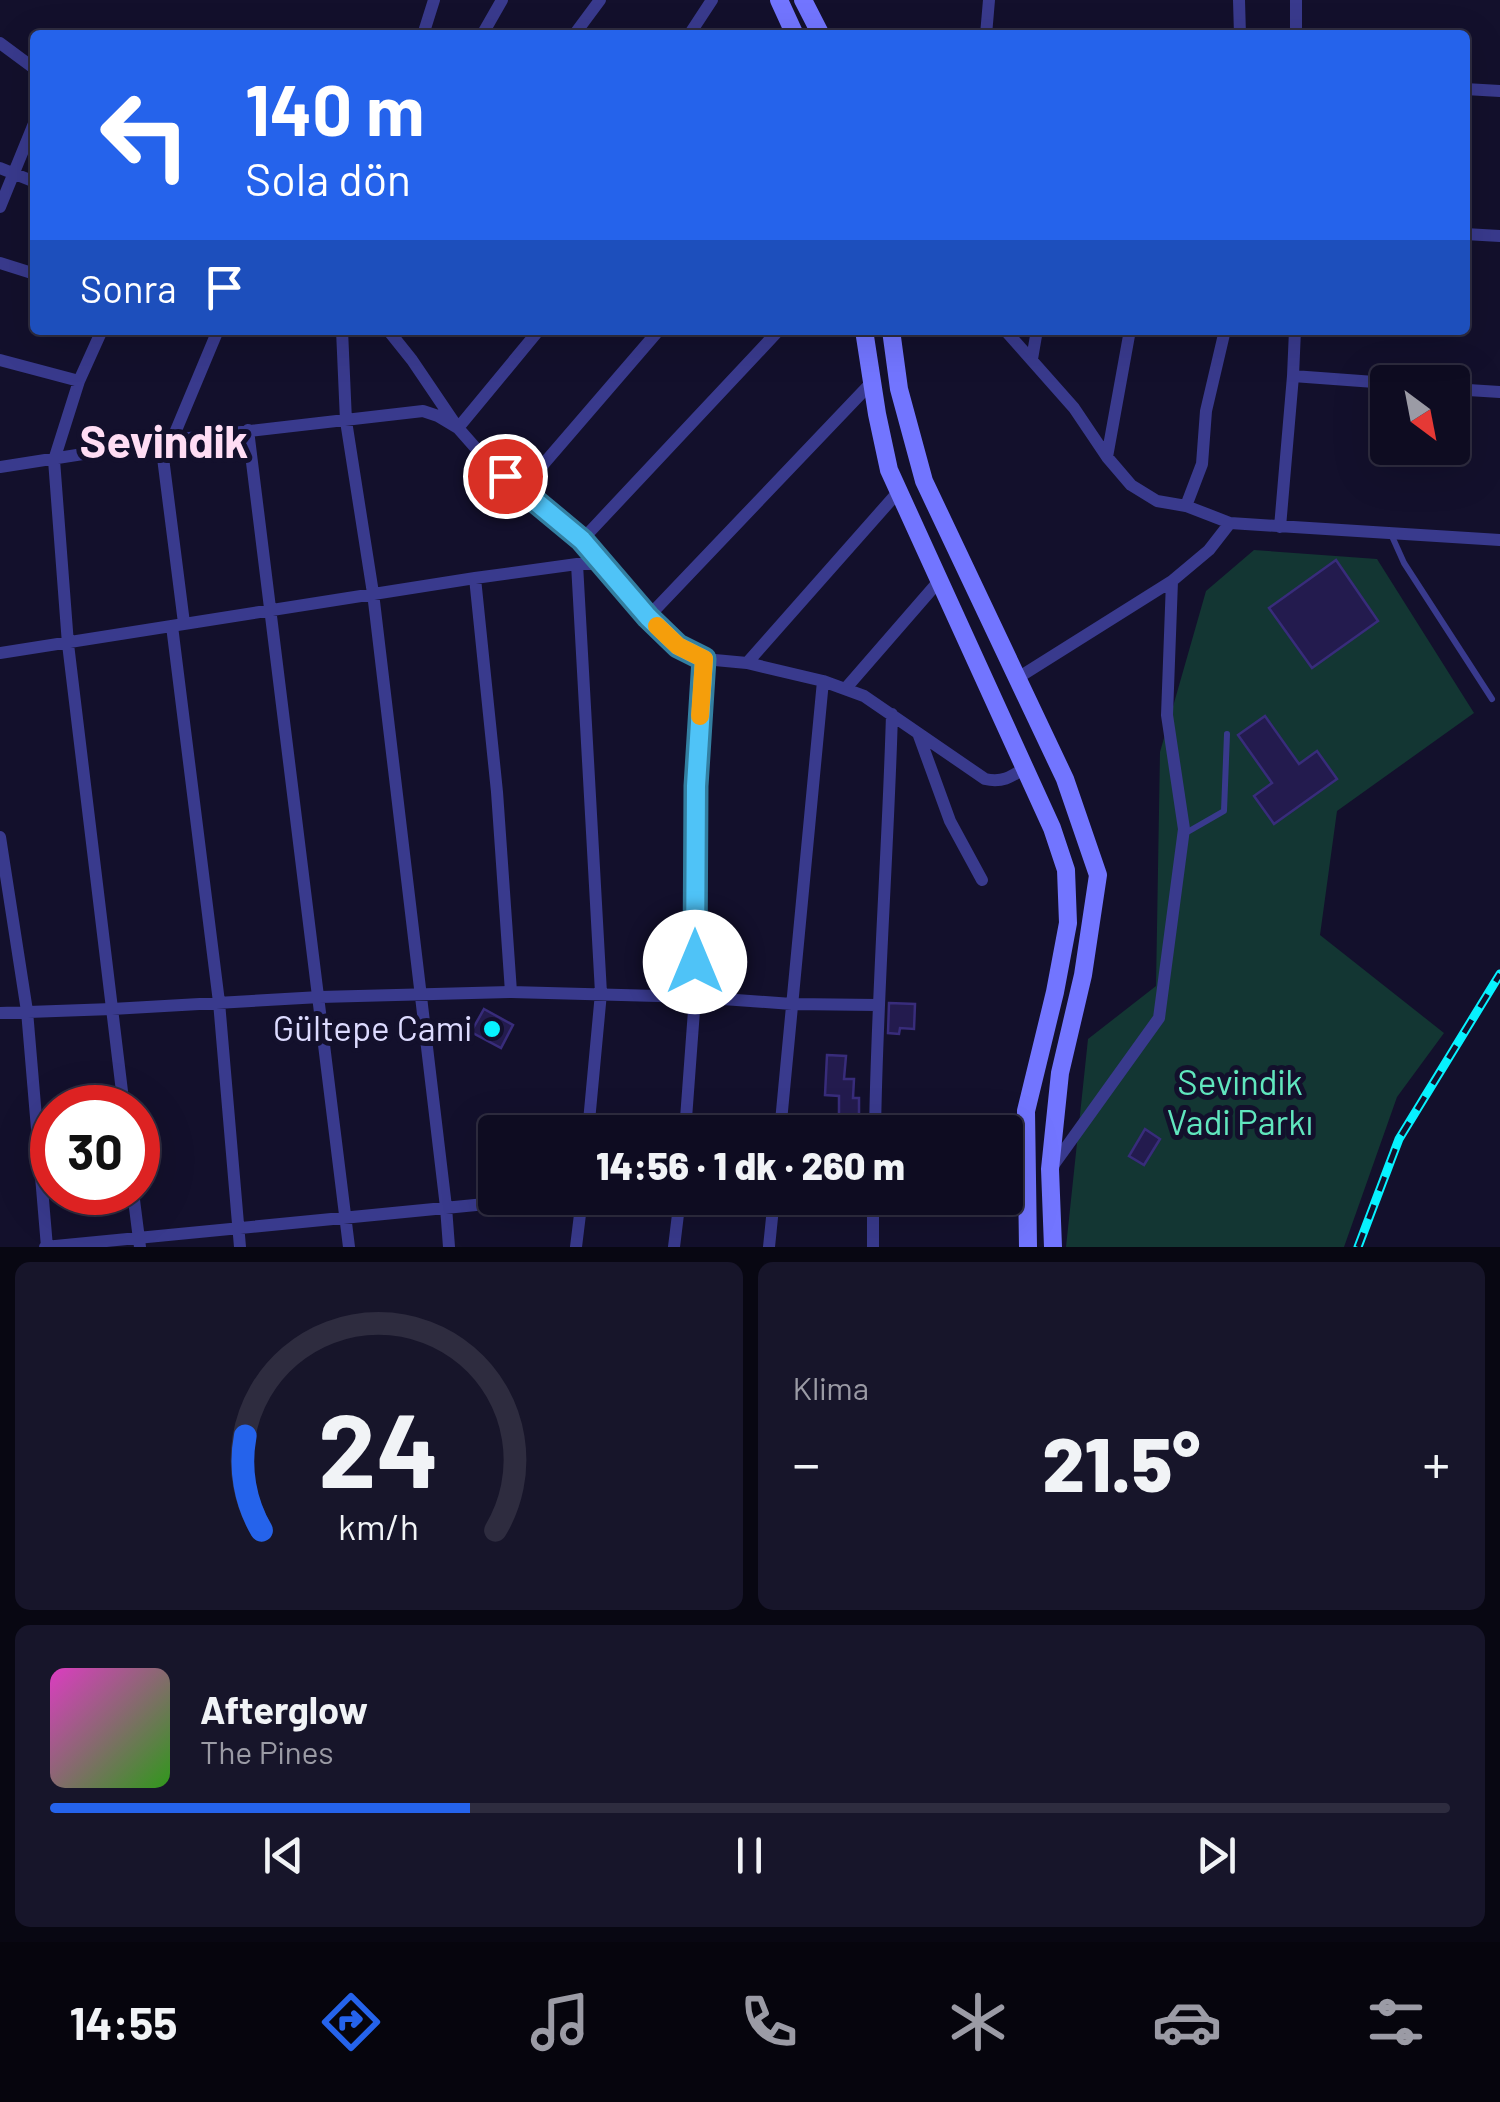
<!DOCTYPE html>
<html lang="tr">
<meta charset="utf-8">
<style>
:root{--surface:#0e0c21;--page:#17152a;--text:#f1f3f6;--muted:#9b9ba5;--line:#2e2c3f;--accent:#2563eb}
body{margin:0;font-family:Barlow,sans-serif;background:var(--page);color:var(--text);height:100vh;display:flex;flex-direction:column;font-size:38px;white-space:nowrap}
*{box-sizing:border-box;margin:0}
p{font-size:32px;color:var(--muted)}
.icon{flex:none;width:55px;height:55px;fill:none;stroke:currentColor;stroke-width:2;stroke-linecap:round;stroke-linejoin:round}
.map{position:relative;height:1247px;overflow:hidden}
.panel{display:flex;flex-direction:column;gap:15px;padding:15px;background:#080712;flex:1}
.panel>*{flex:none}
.hud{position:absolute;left:30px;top:30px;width:1440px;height:305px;border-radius:10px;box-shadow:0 10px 40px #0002,0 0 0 2px var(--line);background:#2563eb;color:#fff;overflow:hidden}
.needle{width:65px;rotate:148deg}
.tools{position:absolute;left:1370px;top:365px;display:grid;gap:20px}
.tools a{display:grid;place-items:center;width:100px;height:100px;border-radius:10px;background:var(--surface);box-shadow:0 10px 40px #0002,0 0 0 2px var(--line);font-size:50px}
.speed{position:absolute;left:30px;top:1085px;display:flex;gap:20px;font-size:50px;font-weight:700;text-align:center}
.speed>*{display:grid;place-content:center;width:130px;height:130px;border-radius:50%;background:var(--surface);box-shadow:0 10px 40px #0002,0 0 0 2px var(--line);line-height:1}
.speed .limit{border:15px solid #d22;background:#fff;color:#111}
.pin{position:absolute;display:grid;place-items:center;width:85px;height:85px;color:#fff;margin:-42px;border:5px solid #fff;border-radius:50%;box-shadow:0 2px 10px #0007}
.me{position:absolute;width:110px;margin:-55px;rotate:0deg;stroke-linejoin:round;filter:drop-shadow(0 0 8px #0008)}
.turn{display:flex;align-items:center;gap:35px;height:210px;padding:0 50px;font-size:45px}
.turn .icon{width:130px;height:130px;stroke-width:2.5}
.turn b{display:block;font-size:70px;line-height:85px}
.then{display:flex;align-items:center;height:95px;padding:0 50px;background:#0003;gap:20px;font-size:38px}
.big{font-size:75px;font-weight:800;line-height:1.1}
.panel .widget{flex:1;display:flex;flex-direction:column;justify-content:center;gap:15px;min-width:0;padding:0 35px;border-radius:15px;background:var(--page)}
.panel .dial{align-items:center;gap:0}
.dial svg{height:260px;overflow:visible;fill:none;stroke:var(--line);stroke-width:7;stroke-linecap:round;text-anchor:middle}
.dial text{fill:var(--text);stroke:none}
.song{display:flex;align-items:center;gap:30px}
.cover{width:120px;height:120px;border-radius:15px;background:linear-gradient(135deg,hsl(310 70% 55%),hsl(110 70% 35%))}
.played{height:10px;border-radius:5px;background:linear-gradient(90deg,var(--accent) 30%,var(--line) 30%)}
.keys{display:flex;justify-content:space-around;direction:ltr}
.heat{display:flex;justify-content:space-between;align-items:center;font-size:55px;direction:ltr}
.panel .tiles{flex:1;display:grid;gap:15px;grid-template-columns:1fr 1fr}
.widget:last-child{grid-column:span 2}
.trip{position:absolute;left:478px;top:1115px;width:545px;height:100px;border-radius:10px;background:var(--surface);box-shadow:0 10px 40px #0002,0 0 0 2px var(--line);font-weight:800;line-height:100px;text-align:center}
.tabs{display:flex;height:160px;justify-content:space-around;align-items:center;background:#06050d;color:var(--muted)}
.tabs .icon{width:70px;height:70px}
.tabs .selected{color:var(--accent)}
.tabs b{font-size:45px;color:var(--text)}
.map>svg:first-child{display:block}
.green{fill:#133633}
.building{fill:#231b4e;stroke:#382c7b;stroke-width:2.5}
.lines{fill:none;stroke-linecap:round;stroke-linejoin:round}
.service{stroke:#393a8d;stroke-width:6}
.minor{stroke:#393a8d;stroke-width:12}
.secondary{stroke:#7275ff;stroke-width:18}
.rail-casing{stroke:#07f2ff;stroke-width:9}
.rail{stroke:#13102c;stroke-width:5;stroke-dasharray:15;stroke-linecap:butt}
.route-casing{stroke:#337fa1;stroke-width:25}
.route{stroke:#4fc3f7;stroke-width:18}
.slow{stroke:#f59e0b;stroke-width:18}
.poi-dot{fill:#07f2ff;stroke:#13102c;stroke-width:4}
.labels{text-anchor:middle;stroke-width:10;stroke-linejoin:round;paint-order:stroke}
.poi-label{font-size:35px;fill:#dddbff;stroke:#13102c;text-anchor:end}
.park-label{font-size:35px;fill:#60e6be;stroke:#13102c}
.district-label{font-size:45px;font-weight:bold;fill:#ffddf4;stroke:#13102c}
</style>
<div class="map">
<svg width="1500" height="1247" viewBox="0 0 1500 1247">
<rect width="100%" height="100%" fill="#13102c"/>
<path class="green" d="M1254,550L1377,559L1474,713L1337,811L1320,935L1444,1033L1397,1097L1344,1247H1066L1088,1039L1156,986L1160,752L1206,591Z"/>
<path class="building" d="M1336,560L1378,621L1312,668L1269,608Z
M1265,716L1299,764L1317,751L1337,779L1274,824L1254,796L1272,783L1238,735Z
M889,1003L915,1004L914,1029L900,1028L899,1034L888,1033Z
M484,1009L513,1025L501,1048L471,1032Z
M827,1055L846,1056L844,1079H854L853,1098H859V1122L839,1123V1096L825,1095Z
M1145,1129L1160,1139L1144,1165L1129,1156Z"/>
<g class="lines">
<path class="service" d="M1391,534L1404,563L1492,699
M1184,834L1224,811L1227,734"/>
<path class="minor" d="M1239,0L1240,35
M1296,0V35
M423,35L434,0
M482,35L502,0
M574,35L600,0
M689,35L712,0
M986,35L989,0
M0,43L35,69
M1465,89L1500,91
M0,168L35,182
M0,207L35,121
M1465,234L1500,236
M0,263L35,274
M102,330L79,381L54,460L68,644L124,1108
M342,330L346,421L373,593L446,1207L449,1247
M388,330L412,360L458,428L488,462L582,540L648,617L678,646L704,659L747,663L823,681L864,696L985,779C1002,783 1011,777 1025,768
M1005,330L1074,408L1107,457L1131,485L1157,501L1186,506L1230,523L1500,540
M1295,330L1293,376L1388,383
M1032,359L1037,330
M0,360L79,381
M1452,389L1500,392
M248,430L349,1247
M172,440L218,330
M161,442L184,623
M1107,457L1130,330
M0,467L172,440L423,411L438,416L458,428L539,330
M522,489L659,330
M1186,506L1202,464L1206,411L1225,330
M1280,527L1293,376
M582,540L779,330
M577,564L601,993L588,1132
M475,578L497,792L511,992
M648,617L873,381
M172,626L219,1002L240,1247
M0,653L475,578L577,564H602
M747,663L899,491
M1016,679L1172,581L1209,550L1230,523
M846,688L939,581
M918,733L950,821L982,880
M0,837L27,1011L47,1247
M0,1013L112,1009L320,997L511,992L695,997L792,1004L877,1005
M685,1132L695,997L696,786L704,659
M780,1132L823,681
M875,1132C877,993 888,854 892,714
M1052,1167L1159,1018L1184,829L1167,715L1172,581
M133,1192L140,1247
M45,1247L547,1198
M576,1247L582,1198
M674,1247L680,1198
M769,1247L774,1198
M873,1247V1198"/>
<path class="secondary" d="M779,0L795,35
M803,0L821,35
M864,330L877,414L889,470L1052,828L1066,870L1068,923L1055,992L1026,1111L1028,1247
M891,330L899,389L924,481L1065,779L1098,875L1083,975L1060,1073L1050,1169L1053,1247"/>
<defs>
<path id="rail" d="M1358,1247L1399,1139L1500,974"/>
</defs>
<use href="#rail" class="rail-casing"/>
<use href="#rail" class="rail"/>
</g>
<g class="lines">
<defs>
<path id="route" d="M505,476L582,540L648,617L678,646L704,659L696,786L695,962"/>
</defs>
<use href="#route" class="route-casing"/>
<use href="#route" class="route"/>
<path class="slow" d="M657,626L678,646L704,659L700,716"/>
</g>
<circle class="poi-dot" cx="492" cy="1029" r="10"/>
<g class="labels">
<g class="poi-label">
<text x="472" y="1041">Gültepe Cami</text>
</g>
<g class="park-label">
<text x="1240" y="1095">Sevindik<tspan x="1240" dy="40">Vadi Parkı</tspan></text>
</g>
<g class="district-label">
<text x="164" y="458">Sevindik</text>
</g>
</g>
</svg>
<div class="tools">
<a><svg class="needle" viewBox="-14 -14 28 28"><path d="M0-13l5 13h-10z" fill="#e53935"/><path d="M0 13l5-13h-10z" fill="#9b9ba5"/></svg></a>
</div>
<div class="speed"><div class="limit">30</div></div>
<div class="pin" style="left:505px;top:476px;background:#d93025"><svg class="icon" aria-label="arrive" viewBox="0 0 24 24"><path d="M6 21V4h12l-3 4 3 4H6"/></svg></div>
<svg class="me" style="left:695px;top:962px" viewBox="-20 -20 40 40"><circle r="19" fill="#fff"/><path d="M0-13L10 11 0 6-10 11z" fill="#4fc3f7"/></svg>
<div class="trip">14:56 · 1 dk · 260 m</div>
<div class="hud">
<div class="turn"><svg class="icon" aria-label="left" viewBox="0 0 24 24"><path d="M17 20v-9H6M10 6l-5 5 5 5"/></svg><div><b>140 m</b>Sola dön</div></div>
<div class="then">Sonra<svg class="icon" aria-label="arrive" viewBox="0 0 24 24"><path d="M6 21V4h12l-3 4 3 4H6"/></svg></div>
</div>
</div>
<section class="panel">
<div class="tiles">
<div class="widget dial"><svg viewBox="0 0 100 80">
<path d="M14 69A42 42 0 1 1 86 69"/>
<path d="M14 69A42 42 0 0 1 9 40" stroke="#2563eb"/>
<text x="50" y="56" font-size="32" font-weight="700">24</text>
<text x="50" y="72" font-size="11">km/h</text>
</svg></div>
<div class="widget"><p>Klima</p>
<div class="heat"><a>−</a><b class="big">21.5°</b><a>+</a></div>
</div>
<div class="widget">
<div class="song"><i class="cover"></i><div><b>Afterglow</b><p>The Pines</p></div></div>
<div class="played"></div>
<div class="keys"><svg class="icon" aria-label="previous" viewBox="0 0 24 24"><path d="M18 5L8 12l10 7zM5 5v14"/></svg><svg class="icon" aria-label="pause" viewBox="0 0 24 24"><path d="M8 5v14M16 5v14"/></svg><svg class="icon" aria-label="next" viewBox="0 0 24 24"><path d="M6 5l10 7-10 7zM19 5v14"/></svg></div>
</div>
</div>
</section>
<nav class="tabs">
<b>14:55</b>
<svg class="icon selected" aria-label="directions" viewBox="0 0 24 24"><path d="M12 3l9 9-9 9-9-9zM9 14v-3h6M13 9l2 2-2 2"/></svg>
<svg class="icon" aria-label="music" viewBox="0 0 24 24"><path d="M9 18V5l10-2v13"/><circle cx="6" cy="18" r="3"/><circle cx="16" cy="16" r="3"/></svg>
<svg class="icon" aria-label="phone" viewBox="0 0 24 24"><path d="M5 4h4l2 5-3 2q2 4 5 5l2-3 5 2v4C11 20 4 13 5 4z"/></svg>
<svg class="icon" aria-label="climate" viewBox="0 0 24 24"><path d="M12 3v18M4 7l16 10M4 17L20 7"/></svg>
<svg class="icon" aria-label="car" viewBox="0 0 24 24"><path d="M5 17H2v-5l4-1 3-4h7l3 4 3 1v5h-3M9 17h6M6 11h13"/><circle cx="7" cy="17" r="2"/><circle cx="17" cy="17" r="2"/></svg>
<svg class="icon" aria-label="filters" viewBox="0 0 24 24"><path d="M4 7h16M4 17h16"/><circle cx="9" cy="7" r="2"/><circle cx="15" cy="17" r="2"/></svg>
</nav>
